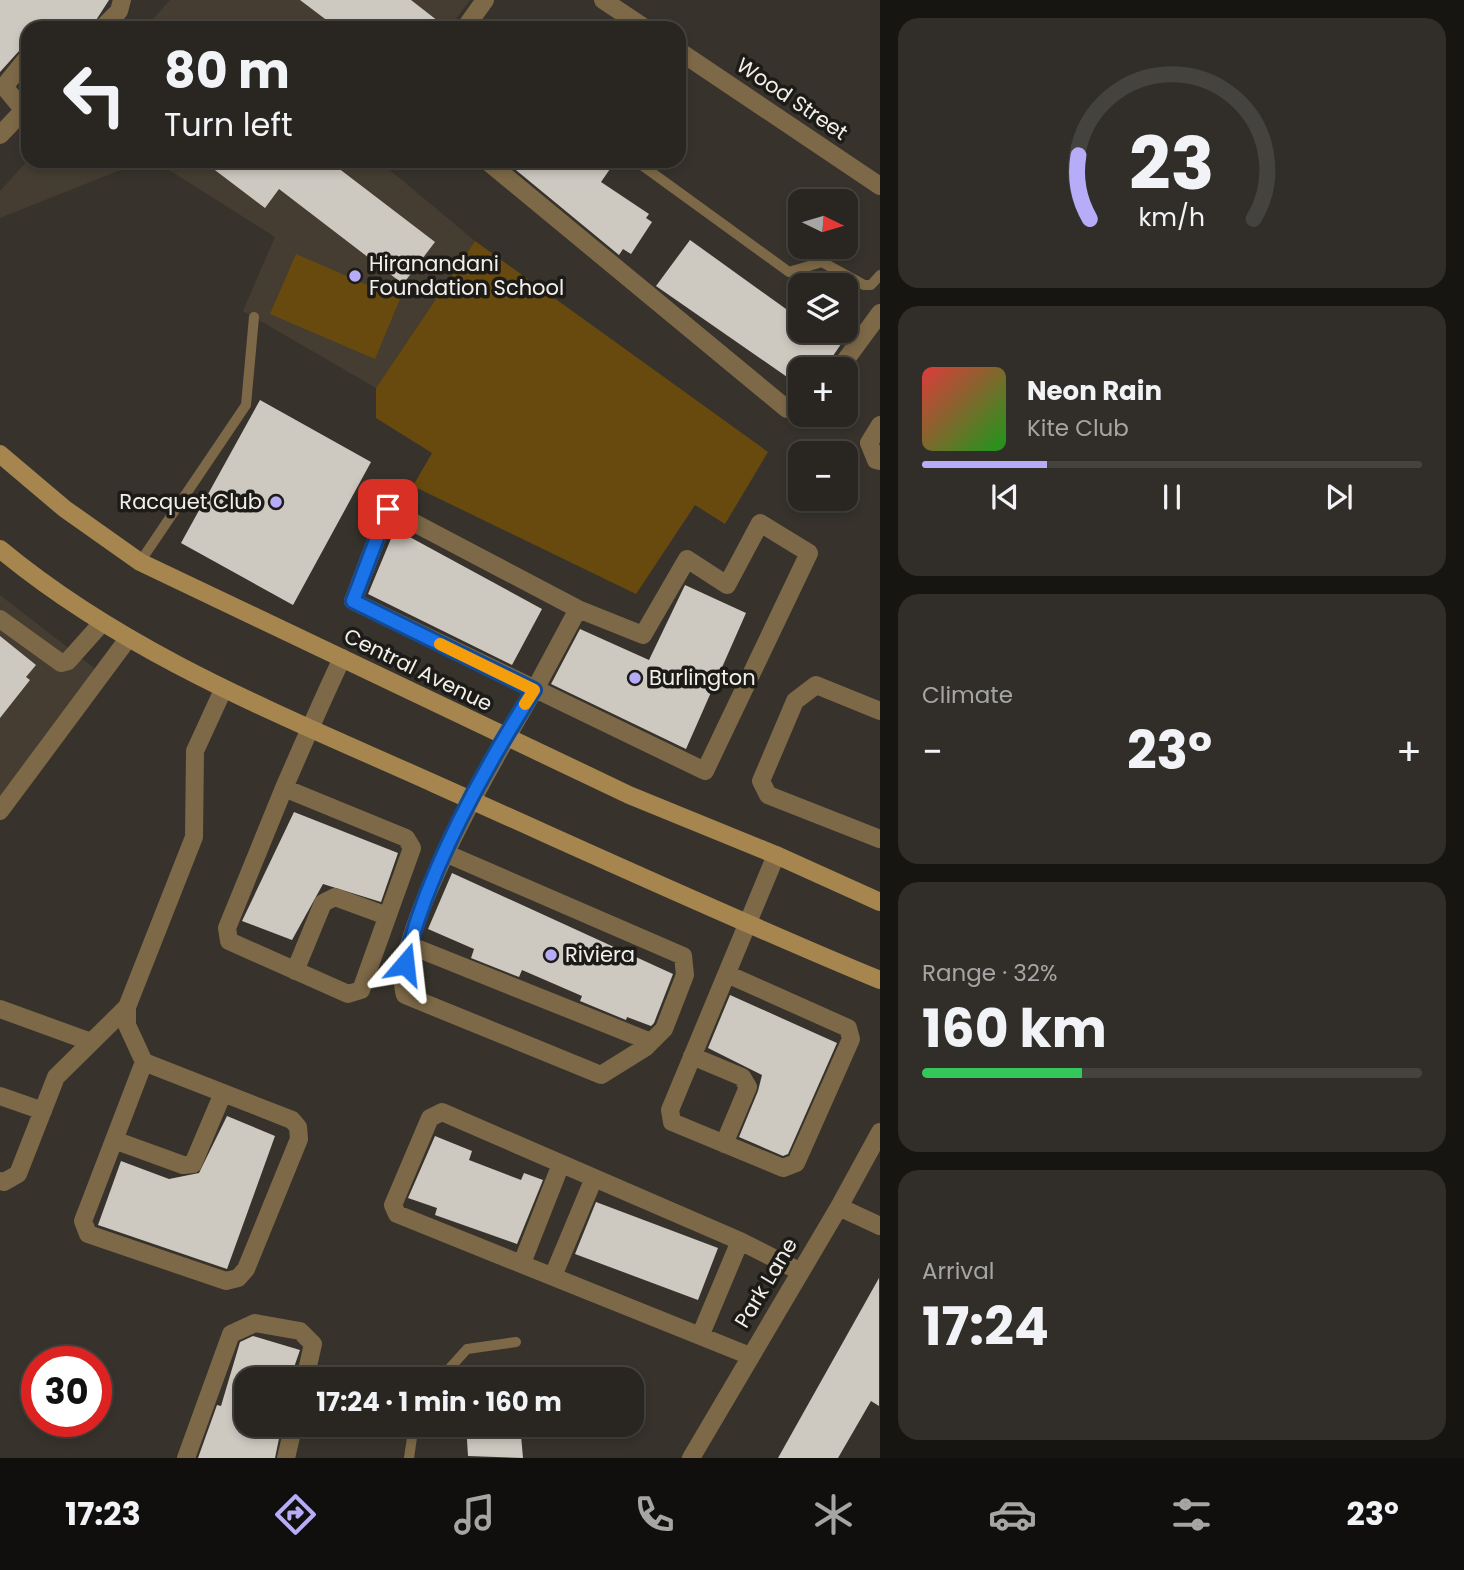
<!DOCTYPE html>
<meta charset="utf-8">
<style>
:root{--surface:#292621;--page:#312e2a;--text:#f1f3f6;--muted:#a5a5a5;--line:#45433f;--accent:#b6acf8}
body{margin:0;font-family:Poppins,sans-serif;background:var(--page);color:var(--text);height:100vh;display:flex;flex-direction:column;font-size:26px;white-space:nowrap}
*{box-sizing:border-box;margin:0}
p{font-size:23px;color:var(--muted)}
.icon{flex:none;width:38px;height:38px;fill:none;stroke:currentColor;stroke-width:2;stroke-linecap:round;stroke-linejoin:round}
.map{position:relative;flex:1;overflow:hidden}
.panel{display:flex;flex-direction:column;gap:18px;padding:18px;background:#171512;width:584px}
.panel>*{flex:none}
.banner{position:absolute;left:21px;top:21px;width:665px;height:147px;border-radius:21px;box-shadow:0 4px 10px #0003,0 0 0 2px var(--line);background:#292621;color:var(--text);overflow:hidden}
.needle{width:46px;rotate:95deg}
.fabs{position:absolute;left:788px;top:189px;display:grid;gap:14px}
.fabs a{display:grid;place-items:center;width:70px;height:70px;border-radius:14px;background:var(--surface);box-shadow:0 4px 10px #0003,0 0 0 2px var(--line);font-size:35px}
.speed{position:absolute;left:21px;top:1346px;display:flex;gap:14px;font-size:35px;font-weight:700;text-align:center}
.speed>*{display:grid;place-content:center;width:91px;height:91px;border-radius:50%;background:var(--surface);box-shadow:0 4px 10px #0003,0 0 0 2px var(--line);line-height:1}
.speed .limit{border:10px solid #d22;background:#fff;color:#111}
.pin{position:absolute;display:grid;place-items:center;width:60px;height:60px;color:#fff;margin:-30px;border-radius:14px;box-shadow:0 4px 10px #0006}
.me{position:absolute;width:77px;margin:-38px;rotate:17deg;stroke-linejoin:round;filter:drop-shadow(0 0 5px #0008)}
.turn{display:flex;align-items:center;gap:24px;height:147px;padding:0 28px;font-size:32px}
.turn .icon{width:91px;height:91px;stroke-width:2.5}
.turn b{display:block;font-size:49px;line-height:60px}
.big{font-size:52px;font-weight:700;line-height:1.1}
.panel .tile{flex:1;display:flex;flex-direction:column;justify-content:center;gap:10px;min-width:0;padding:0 24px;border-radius:21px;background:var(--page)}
.panel .dial{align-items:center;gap:0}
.dial svg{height:182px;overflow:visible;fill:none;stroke:var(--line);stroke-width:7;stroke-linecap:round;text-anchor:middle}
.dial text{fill:var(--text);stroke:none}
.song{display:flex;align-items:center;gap:21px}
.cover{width:84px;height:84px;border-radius:10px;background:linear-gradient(135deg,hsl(0 70% 55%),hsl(120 70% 35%))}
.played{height:7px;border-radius:4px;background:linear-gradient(90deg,var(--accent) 25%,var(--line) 25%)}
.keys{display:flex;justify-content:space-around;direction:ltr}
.heat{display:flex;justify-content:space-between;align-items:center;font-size:38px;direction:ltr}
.charge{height:10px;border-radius:5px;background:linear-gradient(90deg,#34c759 32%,var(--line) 0)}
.trip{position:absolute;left:234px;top:1367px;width:410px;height:70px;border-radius:21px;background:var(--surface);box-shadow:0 4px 10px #0003,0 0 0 2px var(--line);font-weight:700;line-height:70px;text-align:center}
.tab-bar{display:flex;height:112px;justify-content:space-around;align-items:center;background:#100f0d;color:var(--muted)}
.tab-bar .icon{width:49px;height:49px}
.tab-bar .current{color:var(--accent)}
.tab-bar b{font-size:32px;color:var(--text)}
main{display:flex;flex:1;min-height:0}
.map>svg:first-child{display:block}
.built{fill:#453d31}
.green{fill:#684a0e}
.building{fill:#cdc8c0}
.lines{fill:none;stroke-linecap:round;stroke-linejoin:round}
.service{stroke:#7d6947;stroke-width:10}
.minor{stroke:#7d6947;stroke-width:18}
.secondary{stroke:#a6864e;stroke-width:18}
.route-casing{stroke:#114b97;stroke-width:18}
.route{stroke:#1a73e8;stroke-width:12}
.slow{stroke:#f59e0b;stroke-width:12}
.poi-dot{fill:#b6acf8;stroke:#1d1b18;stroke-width:2.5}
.labels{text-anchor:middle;stroke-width:7;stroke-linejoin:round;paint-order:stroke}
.street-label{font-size:21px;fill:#f2efeb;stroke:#1d1b18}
.poi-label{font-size:21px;fill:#f2efeb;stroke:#1d1b18;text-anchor:start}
</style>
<main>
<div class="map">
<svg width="880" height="1458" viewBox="0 0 880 1458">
<rect width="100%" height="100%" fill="#37332c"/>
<path class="built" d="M170,0H470L449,28H145Z
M28,160V161H143L0,218V191Z
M155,161H379L475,241L376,388L243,311L275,237Z
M0,595L98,671L0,815Z"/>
<path class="green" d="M475,241L768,452L725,524L695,505L636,594L413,486L432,453L376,418V388Z
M296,254L400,299L375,359L270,314Z"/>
<path class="building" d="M0,0H109L91,28H28V41L0,72Z
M300,0H411L447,28H337Z
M203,161H329L435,242L403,284L279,189L265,208Z
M505,161H599L610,169L601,182L649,214L646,218L652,222L631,254L623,249L619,255Z
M690,240L800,319V331H850L824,369H800V386L656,286Z
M260,400L371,462L293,605L181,543Z
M395,529L542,609L512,665L368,594Z
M685,585L746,613L686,749L551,684L580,629L649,660Z
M0,636L36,665L26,677L30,680L0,718Z
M294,812L398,853L381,902L323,884L292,940L242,921Z
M452,873L673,974L654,1023L651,1026L627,1017L626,1020L580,1001L582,996L522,970L519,977L471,958L474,949L428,929Z
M730,995L837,1043L788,1154L783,1156L739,1137L758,1091L762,1075L708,1048Z
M227,1116L275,1136L227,1269L98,1225L121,1161L169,1179L199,1173Z
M435,1136L472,1151L469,1160L521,1180L524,1173L543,1180L517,1244L435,1215L437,1208L408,1198Z
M596,1202L718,1248L698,1300L575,1254Z
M879,1278V1406L871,1401L838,1458H778Z
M253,1336L300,1350L290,1379H247V1424H282L275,1458H198L217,1405L221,1406L240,1342Z
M466,1424H520L523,1458L468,1456Z"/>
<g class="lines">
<path class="service" d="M636,161L789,272L822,262L864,285H871L880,275
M140,562L246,405L254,317
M440,1379L467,1349L516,1342
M409,1458L414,1424"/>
<path class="minor" d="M603,0L645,28
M102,28L119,11L122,0
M465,28L485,0
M679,51L880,186
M0,135L21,113V107L6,89L7,83L28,57
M487,161L787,409L800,408
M839,369L880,313
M880,425L869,443L876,460L880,461
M0,619L61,663L68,661L101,624
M880,711L816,685L795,701L761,781L768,795L880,839
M284,788L406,838L412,848L361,990L348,994L229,941L227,928L284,788C303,744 322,701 342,658
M0,811L127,640
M445,853L683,956L685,975L664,1029L646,1047L601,1075L405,995C386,940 508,734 540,680L578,609L643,635L687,559L727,585L760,523L809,553L705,771L353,601L388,509L578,609
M409,945L651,1042
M295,971L323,903L335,897L387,916
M727,974L848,1028L851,1039L796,1163L783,1168L672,1122L670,1110L776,855
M0,1009L91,1042
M692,1056L742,1077L748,1087L724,1144
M144,1062L292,1120L298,1127L299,1139L246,1269L238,1278L226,1281L88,1234L83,1221Z
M144,1062L127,1025V1007L194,837L195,751L223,690
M0,1096L43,1111
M114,1140L183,1165L193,1164L223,1093
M0,1181L4,1182L18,1174L56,1077L127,1007
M839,1207L880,1226
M522,1263L561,1164
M553,1276L594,1178
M701,1334L740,1241
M750,1356L397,1214L393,1205L430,1118L442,1112L740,1241L799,1271
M186,1458L231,1334L255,1323L300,1331L313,1344L305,1379
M286,1458L294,1424
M691,1458L839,1207L880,1132"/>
<path class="secondary" d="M0,454L65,509L140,562L629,795L776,855L880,902
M0,549C129,656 284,716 435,784C583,850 730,918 880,980"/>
</g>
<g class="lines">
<defs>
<path id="route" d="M388,509L353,601L534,690C484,769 426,873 405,964"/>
</defs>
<use href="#route" class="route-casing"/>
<use href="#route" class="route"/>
<path class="slow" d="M440,644L534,690L525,704"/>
</g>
<g class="poi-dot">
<circle cx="355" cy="276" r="7"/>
<circle cx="276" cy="502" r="7"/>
<circle cx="635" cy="678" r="7"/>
<circle cx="551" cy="955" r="7"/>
</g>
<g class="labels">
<g class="street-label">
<text transform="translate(792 99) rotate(34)" y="7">Wood Street</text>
<text transform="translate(418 670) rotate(26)" y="7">Central Avenue</text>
<text transform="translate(766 1283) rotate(-59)" y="7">Park Lane</text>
</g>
<g class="poi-label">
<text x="369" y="271">Hiranandani<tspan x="369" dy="24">Foundation School</tspan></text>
<text x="262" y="509" text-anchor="end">Racquet Club</text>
<text x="649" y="685">Burlington</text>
<text x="565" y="962">Riviera</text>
</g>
</g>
</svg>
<div class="fabs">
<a><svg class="needle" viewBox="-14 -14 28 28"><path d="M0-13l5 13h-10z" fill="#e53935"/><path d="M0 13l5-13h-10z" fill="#a5a5a5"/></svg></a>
<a><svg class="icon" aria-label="layers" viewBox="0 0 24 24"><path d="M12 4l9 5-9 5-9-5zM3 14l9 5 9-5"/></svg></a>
<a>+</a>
<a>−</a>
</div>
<div class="speed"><div class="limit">30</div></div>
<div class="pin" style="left:388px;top:509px;background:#d93025"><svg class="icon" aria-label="arrive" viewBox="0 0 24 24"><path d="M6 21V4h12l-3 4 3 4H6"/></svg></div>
<svg class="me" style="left:405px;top:964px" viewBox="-20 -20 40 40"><path d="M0-17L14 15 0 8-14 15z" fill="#1a73e8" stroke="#fff" stroke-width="4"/></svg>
<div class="trip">17:24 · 1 min · 160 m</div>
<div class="banner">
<div class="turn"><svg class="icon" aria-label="left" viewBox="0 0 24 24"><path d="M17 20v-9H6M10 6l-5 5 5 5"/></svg><div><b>80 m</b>Turn left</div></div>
</div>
</div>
<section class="panel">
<div class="tile dial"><svg viewBox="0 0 100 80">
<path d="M14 69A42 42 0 1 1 86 69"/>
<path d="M14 69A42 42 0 0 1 9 41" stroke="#b6acf8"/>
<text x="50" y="56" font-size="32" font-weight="700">23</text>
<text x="50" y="72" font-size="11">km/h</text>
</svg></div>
<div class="tile">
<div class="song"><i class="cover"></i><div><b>Neon Rain</b><p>Kite Club</p></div></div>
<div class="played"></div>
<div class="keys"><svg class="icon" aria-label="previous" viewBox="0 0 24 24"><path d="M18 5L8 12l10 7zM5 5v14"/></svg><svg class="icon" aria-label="pause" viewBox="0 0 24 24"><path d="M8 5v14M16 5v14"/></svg><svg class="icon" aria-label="next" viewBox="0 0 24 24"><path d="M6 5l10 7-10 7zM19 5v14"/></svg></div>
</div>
<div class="tile"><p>Climate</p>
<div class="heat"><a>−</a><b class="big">23°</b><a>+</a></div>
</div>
<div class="tile"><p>Range · 32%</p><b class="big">160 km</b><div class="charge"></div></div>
<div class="tile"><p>Arrival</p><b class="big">17:24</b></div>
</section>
</main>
<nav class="tab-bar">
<b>17:23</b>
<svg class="icon current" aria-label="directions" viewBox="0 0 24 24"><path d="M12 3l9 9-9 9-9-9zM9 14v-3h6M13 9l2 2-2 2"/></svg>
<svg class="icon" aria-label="music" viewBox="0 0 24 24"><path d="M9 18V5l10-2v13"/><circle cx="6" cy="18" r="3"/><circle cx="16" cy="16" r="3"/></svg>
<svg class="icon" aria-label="phone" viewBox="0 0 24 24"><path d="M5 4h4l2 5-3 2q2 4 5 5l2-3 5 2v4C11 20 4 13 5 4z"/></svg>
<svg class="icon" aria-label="climate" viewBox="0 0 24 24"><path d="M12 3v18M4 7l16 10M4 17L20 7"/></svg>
<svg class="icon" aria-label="car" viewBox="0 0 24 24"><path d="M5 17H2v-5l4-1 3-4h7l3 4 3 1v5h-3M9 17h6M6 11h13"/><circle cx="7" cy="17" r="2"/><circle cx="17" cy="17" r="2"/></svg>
<svg class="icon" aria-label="filters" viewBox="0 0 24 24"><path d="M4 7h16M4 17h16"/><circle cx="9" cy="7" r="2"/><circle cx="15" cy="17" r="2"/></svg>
<b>23°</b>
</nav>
